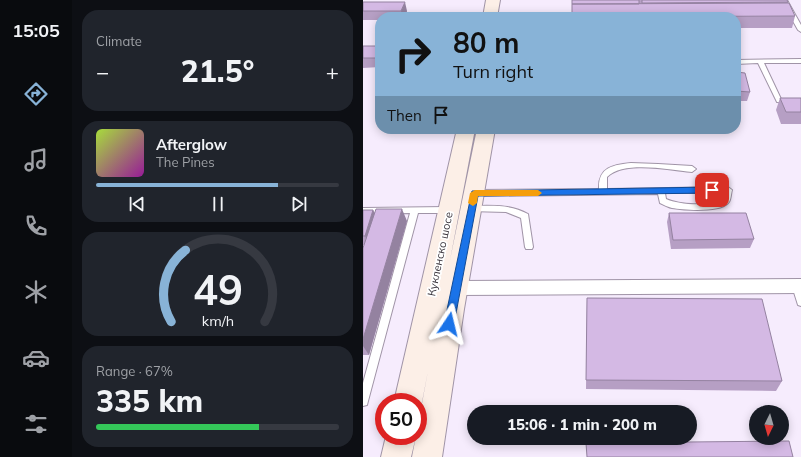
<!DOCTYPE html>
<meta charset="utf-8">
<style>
:root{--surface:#171b24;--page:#20242c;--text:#f1f3f6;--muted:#9ea1a6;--line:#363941;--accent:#88b3d7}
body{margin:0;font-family:Mulish,sans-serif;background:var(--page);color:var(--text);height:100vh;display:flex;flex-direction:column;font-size:15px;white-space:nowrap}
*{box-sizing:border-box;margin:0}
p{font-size:13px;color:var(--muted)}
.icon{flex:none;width:22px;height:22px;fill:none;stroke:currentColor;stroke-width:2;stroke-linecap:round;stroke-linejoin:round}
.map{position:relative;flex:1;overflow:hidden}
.sheet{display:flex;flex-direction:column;gap:10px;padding:10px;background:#0d0f14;width:291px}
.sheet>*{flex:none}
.hud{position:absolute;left:12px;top:12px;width:366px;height:122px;border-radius:16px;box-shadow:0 2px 10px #0003;background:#88b3d7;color:#111;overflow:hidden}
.needle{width:26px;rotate:185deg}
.tools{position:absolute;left:386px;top:405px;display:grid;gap:8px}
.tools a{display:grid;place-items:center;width:40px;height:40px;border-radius:50%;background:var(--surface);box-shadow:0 2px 10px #0003;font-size:20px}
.speed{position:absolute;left:12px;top:393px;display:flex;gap:8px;font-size:20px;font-weight:700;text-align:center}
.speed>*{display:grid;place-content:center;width:52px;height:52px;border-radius:50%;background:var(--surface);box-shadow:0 2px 10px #0003;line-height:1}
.speed .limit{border:6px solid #d22;background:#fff;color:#111}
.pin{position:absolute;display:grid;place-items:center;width:34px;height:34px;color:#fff;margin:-17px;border-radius:8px;box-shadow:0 2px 6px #0006}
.me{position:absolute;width:44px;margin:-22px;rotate:10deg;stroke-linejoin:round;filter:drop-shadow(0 0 3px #0008)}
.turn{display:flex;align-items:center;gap:14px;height:84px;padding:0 12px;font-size:18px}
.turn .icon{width:52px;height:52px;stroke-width:2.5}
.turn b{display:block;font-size:28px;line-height:34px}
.then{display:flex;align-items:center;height:38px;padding:0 12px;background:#0003;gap:8px;font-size:15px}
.big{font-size:30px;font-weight:800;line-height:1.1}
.sheet .widget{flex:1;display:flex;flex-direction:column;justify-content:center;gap:6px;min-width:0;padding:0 14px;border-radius:16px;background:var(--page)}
.sheet .dial{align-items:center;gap:0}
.dial svg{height:104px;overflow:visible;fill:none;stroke:var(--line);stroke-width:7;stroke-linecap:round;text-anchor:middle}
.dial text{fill:var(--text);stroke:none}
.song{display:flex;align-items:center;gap:12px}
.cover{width:48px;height:48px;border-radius:6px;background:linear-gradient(135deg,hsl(80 70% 55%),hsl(300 70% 35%))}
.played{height:4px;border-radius:2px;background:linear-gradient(90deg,var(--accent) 75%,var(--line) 75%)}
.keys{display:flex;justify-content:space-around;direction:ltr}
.heat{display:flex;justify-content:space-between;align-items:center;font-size:22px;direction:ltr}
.charge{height:6px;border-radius:3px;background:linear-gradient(90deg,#34c759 67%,var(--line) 0)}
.trip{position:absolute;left:104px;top:405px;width:230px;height:40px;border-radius:20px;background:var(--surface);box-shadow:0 2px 10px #0003;font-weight:800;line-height:40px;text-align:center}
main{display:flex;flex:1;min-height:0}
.dock{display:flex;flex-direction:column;width:72px;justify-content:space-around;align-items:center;background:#090b0e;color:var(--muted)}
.dock .icon{width:28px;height:28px}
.dock .selected{color:var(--accent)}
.dock b{font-size:18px;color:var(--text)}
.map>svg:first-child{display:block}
.built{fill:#f6ecfd;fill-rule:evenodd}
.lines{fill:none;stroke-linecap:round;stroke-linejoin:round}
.service-casing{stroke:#a094a7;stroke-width:2}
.minor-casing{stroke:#a094a7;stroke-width:2}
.secondary-casing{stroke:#a094a7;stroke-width:2}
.service{fill:#fff;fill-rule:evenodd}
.minor{fill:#fff;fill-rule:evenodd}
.secondary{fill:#fcefe7;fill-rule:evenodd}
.wall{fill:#b69fc4}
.shaded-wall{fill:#9482a0}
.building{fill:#d4b9e4;stroke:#9482a0}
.route{fill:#1a73e8;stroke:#114b97}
.slow{fill:#f59e0b}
.labels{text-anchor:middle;stroke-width:3.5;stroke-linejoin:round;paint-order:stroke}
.street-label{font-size:11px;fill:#37323a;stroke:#fff}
</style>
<main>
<nav class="dock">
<b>15:05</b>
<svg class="icon selected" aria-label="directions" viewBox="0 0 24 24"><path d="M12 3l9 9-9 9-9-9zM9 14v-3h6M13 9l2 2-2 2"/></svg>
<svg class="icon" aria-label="music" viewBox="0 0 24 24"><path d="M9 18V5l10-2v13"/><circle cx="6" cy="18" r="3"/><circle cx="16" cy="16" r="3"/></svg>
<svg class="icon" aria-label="phone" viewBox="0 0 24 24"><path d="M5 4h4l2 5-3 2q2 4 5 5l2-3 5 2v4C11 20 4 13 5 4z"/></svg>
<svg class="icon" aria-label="climate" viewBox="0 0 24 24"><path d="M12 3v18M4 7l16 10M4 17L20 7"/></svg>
<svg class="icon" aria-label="car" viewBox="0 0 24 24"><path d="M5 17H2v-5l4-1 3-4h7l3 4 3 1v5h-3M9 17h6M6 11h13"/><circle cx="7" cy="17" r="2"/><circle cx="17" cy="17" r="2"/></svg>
<svg class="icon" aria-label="filters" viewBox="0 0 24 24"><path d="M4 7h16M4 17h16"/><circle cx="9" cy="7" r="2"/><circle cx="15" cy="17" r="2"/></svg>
</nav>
<section class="sheet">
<div class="widget"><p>Climate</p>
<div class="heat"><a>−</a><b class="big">21.5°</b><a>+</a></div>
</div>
<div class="widget">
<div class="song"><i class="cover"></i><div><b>Afterglow</b><p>The Pines</p></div></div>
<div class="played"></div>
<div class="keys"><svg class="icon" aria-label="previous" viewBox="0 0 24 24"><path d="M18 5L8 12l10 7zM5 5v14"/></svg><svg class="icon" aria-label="pause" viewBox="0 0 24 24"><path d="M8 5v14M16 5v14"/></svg><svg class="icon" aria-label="next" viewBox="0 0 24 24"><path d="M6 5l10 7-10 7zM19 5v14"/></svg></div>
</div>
<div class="widget dial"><svg viewBox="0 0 100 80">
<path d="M14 69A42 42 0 1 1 86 69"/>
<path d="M14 69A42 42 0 0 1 25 14" stroke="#88b3d7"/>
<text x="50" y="56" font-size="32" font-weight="700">49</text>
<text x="50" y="72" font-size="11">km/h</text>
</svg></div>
<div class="widget"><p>Range · 67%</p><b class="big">335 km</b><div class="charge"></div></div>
</section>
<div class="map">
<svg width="438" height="457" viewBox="0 0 438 457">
<rect width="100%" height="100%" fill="#fdfafe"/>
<path class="built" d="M0,0H438V457H0ZM17,17H373V129H17ZM21,402H55V436H21ZM111,412H327V438H111ZM393,412H419V438H393Z"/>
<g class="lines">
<defs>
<path id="service" d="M418,0H424L438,25V32L435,30Z
M438,59V63H401L418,99L438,100V104L414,102L395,63L373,64V60Z
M268,163L295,164L329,166L333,169L329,172C307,170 261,160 244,177V189L365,187L369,190C368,193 368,199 366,202C359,213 321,210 309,208C305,207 301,205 297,203L295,194L112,196L108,193L112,190L236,189C235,167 250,165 268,163ZM302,193H361L359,199C346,207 317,205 303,199Z
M109,206C129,206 147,204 165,214L170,247L169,249H163L162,247L158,218L143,212L106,211L105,209Z
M85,207L89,210L85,213H55L5,401L4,405L0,406V383L47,213L0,214V208Z
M433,282L436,283L438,288V306L435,305L429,286L430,283Z"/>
<path id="minor" d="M438,279V293L92,295L86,293L83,288L86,283L92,281Z"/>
<path id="secondary" d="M123,0H137L134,17H120Z
M94,129H112L87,260L114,129H132L101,309L79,457H49L53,436H55V425L65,371L59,402L55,411V402H31Z
M23,436H53L48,457H18Z"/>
</defs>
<use href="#service" class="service-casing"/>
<use href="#minor" class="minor-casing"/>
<use href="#secondary" class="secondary-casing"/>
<use href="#service" class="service"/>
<use href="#minor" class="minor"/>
<use href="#secondary" class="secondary"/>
</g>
<path class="wall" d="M276,0H424L425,2V3L432,16L429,28H373V17H209Z
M0,2L44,11L42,17H17V20H0Z
M0,46H17V67L0,68Z
M373,72L387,92L384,101H373Z
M417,98H438V124H418L413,110Z
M0,210H10L12,213L44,221L6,355H0V248L1,245H0Z
M306,213L391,239L387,248L308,249L304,222Z
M224,298L419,381L413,391L223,389Z"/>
<path class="shaded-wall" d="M42,2L44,11L42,17H39L38,11Z
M39,209L44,221L6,355L0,346V339Z
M10,210L15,220L6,245L2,236Z"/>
<path class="building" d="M209,0H276V4H209Z
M279,0H424L425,2L279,3Z
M0,2H42L38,11H0Z
M426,3L432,16L209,17V4Z
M0,46H17V58H0Z
M373,72L382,73L387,92L373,91Z
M417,98H438V112H423Z
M13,209H39L0,339V248Z
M0,210H10L2,236H0Z
M306,213H383L391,239L310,240Z
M224,298L399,299L419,381L223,380Z
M426,441L430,457H224L223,443Z"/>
<path class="route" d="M349,187L353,190L349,193L115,196L91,324L90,327L86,328L82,327L81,324L109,191Z"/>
<path class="slow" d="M112,190H175L179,193L175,196H115L114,203L110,206L105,203L107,193Z"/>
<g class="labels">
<g class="street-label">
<text transform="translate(77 254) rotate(-78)" y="4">Кукленско шосе</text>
</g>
</g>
</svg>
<div class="tools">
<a><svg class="needle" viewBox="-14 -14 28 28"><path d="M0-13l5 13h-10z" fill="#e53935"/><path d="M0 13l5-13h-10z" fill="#9ea1a6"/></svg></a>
</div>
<div class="speed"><div class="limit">50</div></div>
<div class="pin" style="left:349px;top:190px;background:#d93025"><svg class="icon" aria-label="arrive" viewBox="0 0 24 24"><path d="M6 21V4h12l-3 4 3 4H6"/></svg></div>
<svg class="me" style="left:86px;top:324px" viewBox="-20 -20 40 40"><path d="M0-17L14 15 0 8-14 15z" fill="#1a73e8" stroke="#fff" stroke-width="4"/></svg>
<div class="trip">15:06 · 1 min · 200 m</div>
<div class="hud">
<div class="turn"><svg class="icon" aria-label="right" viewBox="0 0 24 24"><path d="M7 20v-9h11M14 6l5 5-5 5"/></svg><div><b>80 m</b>Turn right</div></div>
<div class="then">Then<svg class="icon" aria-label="arrive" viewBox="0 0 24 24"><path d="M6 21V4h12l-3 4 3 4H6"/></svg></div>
</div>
</div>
</main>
